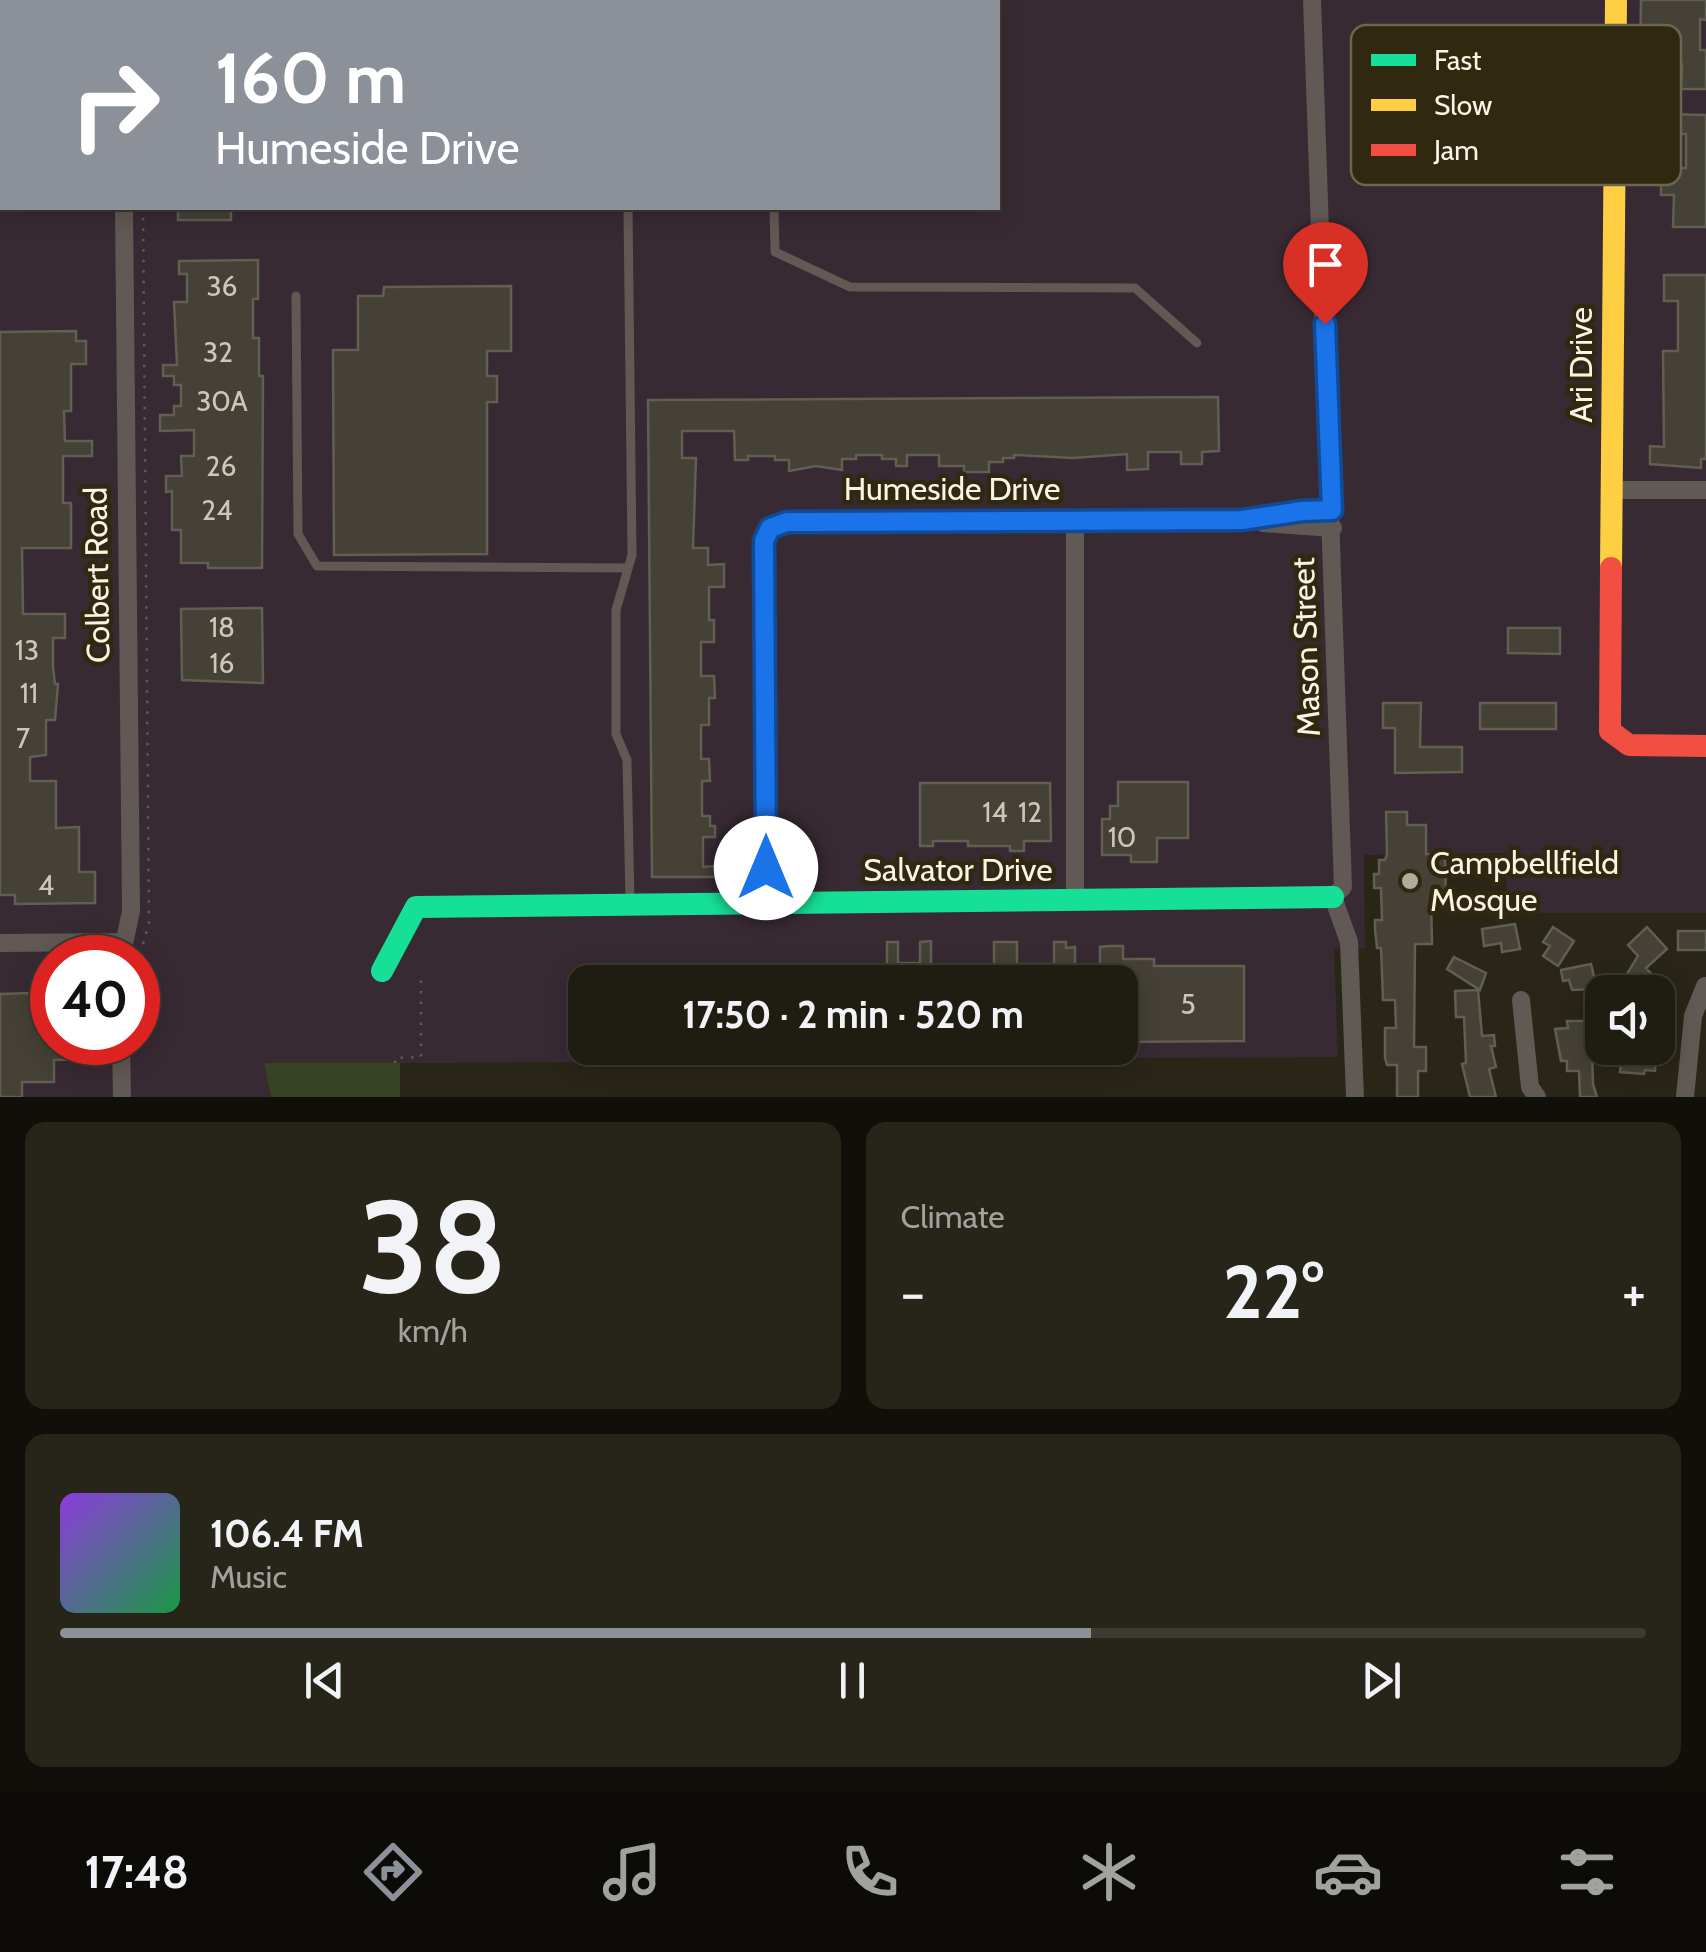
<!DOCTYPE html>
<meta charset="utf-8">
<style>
:root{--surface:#1f1c11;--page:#27251a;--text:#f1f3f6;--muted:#a1a19f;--line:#3c3a31;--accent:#8c9099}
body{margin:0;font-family:Cabin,sans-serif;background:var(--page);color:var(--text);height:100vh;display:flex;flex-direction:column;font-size:38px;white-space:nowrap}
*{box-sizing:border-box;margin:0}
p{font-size:32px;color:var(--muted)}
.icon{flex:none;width:55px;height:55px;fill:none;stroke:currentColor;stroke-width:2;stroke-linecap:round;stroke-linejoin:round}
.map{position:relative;height:1097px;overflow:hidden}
.drawer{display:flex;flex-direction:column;gap:25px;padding:25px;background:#110f09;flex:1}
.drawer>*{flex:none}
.top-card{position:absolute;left:0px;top:0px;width:1000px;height:210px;box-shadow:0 5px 25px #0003,0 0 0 2px var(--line);background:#8c9099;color:#fff;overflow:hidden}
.fabs{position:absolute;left:1585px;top:975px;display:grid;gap:20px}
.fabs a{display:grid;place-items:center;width:90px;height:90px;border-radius:20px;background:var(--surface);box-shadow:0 5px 25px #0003,0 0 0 2px var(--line);font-size:50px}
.speed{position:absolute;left:30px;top:935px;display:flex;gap:20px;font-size:50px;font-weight:700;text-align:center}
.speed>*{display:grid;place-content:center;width:130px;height:130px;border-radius:50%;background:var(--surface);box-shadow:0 5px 25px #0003,0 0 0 2px var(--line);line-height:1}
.speed .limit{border:15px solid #d22;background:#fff;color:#111}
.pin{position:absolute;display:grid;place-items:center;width:85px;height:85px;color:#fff;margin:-102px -42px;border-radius:50% 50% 50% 0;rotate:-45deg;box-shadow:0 0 10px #0007}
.pin .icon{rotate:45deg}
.me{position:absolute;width:110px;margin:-55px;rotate:0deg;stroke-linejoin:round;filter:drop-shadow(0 0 8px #0008)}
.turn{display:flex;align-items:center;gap:35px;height:210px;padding:0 50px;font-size:45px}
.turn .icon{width:130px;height:130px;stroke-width:2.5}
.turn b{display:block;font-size:70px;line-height:85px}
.big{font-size:75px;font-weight:700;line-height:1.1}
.drawer .tile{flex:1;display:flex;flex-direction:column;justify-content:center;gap:15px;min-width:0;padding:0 35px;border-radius:20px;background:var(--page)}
.drawer .dial{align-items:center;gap:0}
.dial b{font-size:130px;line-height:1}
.song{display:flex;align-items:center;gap:30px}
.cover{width:120px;height:120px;border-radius:15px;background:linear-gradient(135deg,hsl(270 70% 55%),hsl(140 70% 35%))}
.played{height:10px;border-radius:5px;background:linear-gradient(90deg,var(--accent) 65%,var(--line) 65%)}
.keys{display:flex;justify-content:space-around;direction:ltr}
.heat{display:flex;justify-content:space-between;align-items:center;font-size:55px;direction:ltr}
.drawer .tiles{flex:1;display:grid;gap:25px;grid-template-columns:1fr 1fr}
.tile:last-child{grid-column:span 2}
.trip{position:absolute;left:568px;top:965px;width:570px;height:100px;border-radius:20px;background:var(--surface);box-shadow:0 5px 25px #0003,0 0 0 2px var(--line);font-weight:700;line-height:100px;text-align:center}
.tabs{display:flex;height:160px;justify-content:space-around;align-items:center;background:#0c0b07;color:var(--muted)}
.tabs .icon{width:70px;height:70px}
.tabs .selected{color:var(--accent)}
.tabs b{font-size:45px;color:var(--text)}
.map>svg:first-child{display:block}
.industrial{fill:#382a33;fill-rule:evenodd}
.green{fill:#354323}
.building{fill:#454136;stroke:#615e52;stroke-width:2.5}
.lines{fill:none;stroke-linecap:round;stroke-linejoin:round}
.path{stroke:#605a53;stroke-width:2.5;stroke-dasharray:2.5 8;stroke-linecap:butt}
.lane{stroke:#615953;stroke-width:9}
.street{stroke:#615953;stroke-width:18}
.fast{stroke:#16e098;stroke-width:22}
.slow{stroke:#ffcf43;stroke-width:22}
.jam{stroke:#f24e42;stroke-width:22}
.route-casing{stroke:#114b97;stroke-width:25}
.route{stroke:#1a73e8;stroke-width:18}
.poi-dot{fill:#b0ac9d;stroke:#302910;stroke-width:4}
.labels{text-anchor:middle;stroke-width:9;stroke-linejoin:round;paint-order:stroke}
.number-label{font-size:28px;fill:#ccc7b9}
.street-label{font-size:32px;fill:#f9f4e5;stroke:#302910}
.poi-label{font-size:32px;fill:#f9f4e5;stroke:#302910;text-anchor:start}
.key{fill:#302910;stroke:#6c6650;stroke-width:2.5}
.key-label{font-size:28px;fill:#f9f4e5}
</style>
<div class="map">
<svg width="1706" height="1097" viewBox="0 0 1706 1097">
<rect width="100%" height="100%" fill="#292517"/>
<path class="industrial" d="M0,0H1706V913H1507L1506,853L1364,855L1365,948L1334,949L1338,1057L265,1064L271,1097H0ZM2,2H998V208H2ZM52,958H138V1042H52ZM585,982H1120V1048H585Z"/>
<path class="green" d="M264,1063H400V1097H271Z"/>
<path class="building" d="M1641,0H1706V20L1700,19V50H1706V89H1681L1682,64H1640Z
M1666,114L1706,115V227H1673L1674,195H1661V181H1668V168H1686V134H1666Z
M178,208H231V220H178Z
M258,260V299H253V338H259V376H263L262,568H208V563H181V530H172V491L166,492V476H182L181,456H194V430L160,431V415H174V406H181V385H174V376H163V365H177L174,302H187V274H179V261Z
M1664,275H1706V459H1701V468L1650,464V446L1664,447L1663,351H1678V301H1664Z
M511,286V351H487V376H497V402H487V554L334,555L333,350H358V296H383L384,287Z
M76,331V341H86V364H71V411H64L65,441H92V456H63V503H71V548H22L23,614H65V638H53V667L55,684H58L55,720H46V755L30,757V781H56V828L79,827V872H95V903L15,904V895H0V332Z
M1218,397L1219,451L1202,452V464H1181V452H1148V469L1127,470V454L1073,458L1014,455V458H1003V462H989V472H964V466H939V455H907V466H896V459H882V455H856V459H842V470L816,466L789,471V460H775V456H748V460H735L734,431H682V458H696L693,548H708V565L724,564V587H709V620H714V642H701V676H714L715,698H709V725H701V759H709L710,781H702V816H710V826H715V837H703V867L715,866L716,877H652L648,400Z
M262,608L263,683L182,680L181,609Z
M1508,628H1560V654L1508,653Z
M1383,703H1421L1420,747H1462V772L1395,773V728H1383Z
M1480,703H1556V729H1480Z
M1118,782H1188V838H1157V862H1131V855H1102V819H1110V806H1118Z
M920,783H1050L1051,841H1024V851H1010V846H968V841H933V846H920Z
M1386,812H1407V825H1426V854H1445L1446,901H1431L1432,944H1415L1414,1047H1426V1071H1418V1097H1397V1065H1387L1385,1058V1028H1396L1395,1000H1383L1381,948H1377L1375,929V920H1382L1381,888H1374V874H1379V860H1385L1387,854Z
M1515,924L1520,949L1502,952L1501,943L1484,946L1482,929Z
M1553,927L1574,941L1558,966L1543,956L1550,946L1543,942Z
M1647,927L1667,949L1646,968L1668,992H1643L1624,979L1638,956L1628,945Z
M1678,931H1706V950H1678Z
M931,941V968L994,964V942H1017V964H1054V942H1066V948L1075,947V966H1100V947L1110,946H1123V959H1154V966H1244V1041L1120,1042V982H887V942H898V963H920V942Z
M1454,957L1486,973L1480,990L1447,969Z
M1591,964L1597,989L1572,990L1569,980L1563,981L1561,970Z
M1478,990L1482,1036L1494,1035L1495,1046H1491L1496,1067L1489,1069L1496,1097H1470L1462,1064L1466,1063L1464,1017H1456L1455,991Z
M30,993V998H52V1042H97L98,1059L54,1060V1082H22V1097H0V994Z
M1567,1021H1584L1586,1049L1592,1048L1593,1084L1597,1097H1580L1579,1071H1567V1061H1561L1555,1029L1568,1028Z
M1622,1052L1656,1056L1655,1071L1645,1070L1644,1074L1620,1072Z"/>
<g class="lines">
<path class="path" d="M141,0V2
M143,944L149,923L143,208
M395,1063V1058L421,1057V980"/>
<path class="lane" d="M280,0L281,2
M626,0V2
M771,0V2
M628,208L632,555L616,610V734L627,760L630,902
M774,208L775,252L850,287L1135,288L1197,343
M296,296L298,534L317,566L628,568"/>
<path class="street" d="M121,0V2
M1312,0L1343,887L1333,897L1349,942L1355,1097
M1613,490H1706
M1263,523L1333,528
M1075,902V521
M0,943L124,942
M121,958L131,911L124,208
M1521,1000L1530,1087L1537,1097
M121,1042L122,1097
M1685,1097L1693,1016L1705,986"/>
<path class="fast" d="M790,522L1242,520L1302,511H1332
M382,971L416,907L1333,897"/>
<path class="slow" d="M1611,568L1616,0
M766,904L764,541L769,529L790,522"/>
<path class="jam" d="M1611,568L1610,731L1629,745L1706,746"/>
</g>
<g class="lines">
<defs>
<path id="route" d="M766,868L764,541L770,528L787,522H808L1242,520L1302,511L1332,510L1325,324"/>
</defs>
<use href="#route" class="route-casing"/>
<use href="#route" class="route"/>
</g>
<circle class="poi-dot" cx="1410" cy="881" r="10"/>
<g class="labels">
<g class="number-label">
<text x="222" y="296">36</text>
<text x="218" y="362">32</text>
<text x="222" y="411">30A</text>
<text x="221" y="476">26</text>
<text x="217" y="520">24</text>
<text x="222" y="637">18</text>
<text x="27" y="660">13</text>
<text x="222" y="673">16</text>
<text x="29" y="703">11</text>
<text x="23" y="748">7</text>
<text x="995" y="822">14</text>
<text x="1030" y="822">12</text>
<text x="1122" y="847">10</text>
<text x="46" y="895">4</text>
<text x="1188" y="1014">5</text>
</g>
<g class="street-label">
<text transform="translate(1581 365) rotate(-90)" y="11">Ari Drive</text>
<text x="952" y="500">Humeside Drive</text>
<text transform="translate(97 575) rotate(-91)" y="11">Colbert Road</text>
<text transform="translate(1306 647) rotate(-92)" y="11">Mason Street</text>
<text x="958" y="881">Salvator Drive</text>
</g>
<g class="poi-label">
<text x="1430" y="874">Campbellfield<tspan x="1430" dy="37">Mosque</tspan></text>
</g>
</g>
<rect x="1351" y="25" width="330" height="160" rx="15" class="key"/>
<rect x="1371" y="54" width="45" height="12" fill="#16e098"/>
<rect x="1371" y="99" width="45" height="12" fill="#ffcf43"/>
<rect x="1371" y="144" width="45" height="12" fill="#f24e42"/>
<g class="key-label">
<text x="1434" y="70">Fast</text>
<text x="1434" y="115">Slow</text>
<text x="1434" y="160">Jam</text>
</g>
</svg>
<div class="fabs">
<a><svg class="icon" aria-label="sound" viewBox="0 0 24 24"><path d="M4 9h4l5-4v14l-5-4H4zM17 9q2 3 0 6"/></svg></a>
</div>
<div class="speed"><div class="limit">40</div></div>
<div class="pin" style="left:1325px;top:324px;background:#d93025"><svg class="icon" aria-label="arrive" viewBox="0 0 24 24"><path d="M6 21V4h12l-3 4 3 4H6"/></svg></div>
<svg class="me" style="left:766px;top:868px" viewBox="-20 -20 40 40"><circle r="19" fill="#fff"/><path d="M0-13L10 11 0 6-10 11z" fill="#1a73e8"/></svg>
<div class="trip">17:50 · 2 min · 520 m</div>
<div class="top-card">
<div class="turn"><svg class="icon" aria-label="right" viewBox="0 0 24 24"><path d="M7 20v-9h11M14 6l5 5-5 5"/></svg><div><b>160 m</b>Humeside Drive</div></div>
</div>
</div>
<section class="drawer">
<div class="tiles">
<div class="tile dial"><b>38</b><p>km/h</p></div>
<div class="tile"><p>Climate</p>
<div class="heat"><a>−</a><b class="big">22°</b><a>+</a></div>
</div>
<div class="tile">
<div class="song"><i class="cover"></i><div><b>106.4 FM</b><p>Music</p></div></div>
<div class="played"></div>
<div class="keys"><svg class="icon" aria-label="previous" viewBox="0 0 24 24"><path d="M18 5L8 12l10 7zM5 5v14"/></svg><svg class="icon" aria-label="pause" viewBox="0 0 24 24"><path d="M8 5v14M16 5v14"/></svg><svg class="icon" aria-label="next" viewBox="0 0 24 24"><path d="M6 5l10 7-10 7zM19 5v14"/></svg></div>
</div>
</div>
</section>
<nav class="tabs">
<b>17:48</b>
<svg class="icon selected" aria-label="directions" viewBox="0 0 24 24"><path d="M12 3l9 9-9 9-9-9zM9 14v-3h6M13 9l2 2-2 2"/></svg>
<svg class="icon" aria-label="music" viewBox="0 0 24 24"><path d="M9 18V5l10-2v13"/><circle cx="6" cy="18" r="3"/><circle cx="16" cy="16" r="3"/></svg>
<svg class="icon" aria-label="phone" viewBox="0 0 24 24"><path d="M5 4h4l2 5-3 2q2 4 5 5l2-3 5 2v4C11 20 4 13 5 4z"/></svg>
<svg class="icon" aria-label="climate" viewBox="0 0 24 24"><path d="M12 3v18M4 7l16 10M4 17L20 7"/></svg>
<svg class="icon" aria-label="car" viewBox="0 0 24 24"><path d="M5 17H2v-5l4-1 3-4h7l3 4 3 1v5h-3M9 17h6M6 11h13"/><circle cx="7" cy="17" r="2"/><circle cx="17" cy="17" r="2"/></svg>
<svg class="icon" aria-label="filters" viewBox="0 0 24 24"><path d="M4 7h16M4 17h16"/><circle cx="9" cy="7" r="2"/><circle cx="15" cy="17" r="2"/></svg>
</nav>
